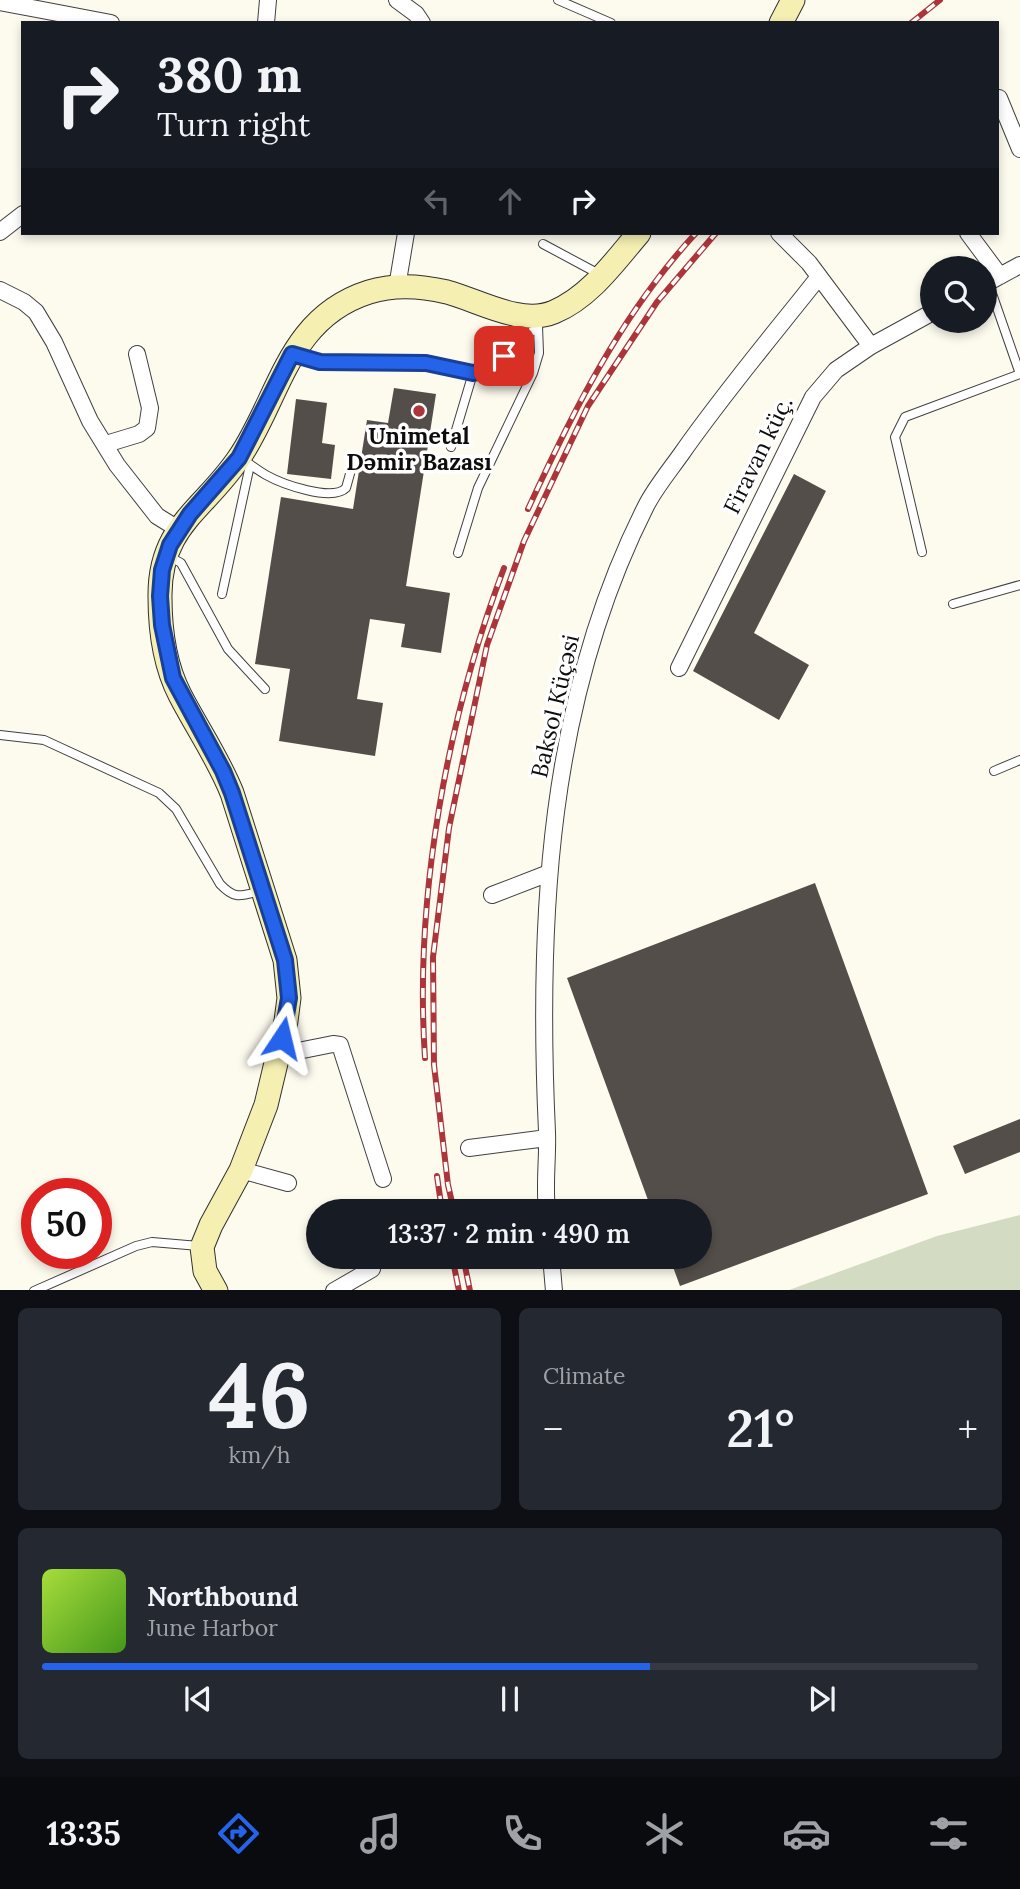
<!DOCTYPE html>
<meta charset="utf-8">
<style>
:root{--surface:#171b24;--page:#242831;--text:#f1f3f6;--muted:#9ea1a6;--line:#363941;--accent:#2563eb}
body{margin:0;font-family:Lora,serif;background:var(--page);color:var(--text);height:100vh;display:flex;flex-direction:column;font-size:26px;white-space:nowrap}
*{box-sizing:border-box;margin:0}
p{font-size:23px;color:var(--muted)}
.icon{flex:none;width:38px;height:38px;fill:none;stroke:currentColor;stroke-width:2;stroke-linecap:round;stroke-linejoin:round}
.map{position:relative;height:1290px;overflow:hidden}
.panel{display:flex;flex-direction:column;gap:18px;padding:18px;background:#0d0f14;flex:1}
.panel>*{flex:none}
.guide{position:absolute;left:21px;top:21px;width:978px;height:214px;border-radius:0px;box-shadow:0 4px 10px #0003;background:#171b24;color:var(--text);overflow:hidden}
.controls{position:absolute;left:920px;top:256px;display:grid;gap:14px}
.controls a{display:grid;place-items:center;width:77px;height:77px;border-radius:50%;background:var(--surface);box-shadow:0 4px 10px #0003;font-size:35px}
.speed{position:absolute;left:21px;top:1178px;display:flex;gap:14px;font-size:35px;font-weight:700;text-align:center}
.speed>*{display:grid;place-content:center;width:91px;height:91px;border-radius:50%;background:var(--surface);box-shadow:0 4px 10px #0003;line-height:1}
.speed .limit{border:10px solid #d22;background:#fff;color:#111}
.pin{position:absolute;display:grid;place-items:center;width:60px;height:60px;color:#fff;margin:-30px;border-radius:14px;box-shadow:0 4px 10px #0006}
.me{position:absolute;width:77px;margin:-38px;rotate:10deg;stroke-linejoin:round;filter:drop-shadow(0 0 5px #0008)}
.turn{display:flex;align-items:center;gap:24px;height:147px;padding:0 21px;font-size:32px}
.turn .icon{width:91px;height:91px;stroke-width:2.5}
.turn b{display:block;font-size:49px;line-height:60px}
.lanes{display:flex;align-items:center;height:66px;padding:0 21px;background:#0003;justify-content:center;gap:35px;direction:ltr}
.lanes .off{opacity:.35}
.big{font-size:52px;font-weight:600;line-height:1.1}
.panel .card{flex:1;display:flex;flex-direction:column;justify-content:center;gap:10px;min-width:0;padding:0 24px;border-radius:10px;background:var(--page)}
.panel .dial{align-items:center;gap:0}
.dial b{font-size:91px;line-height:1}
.song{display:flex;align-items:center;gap:21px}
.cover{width:84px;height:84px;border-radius:10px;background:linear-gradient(135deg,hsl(80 70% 55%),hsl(100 70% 35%))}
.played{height:7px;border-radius:4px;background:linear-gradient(90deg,var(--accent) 65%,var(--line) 65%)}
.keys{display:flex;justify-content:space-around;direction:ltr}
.heat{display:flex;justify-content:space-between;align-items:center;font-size:38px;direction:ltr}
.panel .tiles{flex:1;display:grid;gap:18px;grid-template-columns:1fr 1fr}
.card:last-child{grid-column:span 2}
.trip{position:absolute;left:306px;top:1199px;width:406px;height:70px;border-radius:35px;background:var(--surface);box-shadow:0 4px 10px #0003;font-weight:600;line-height:70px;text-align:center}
.dock{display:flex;height:112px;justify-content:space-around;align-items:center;background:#090b0e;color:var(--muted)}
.dock .icon{width:49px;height:49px}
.dock .active{color:var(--accent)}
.dock b{font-size:32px;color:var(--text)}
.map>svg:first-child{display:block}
.cemetery{fill:#d3dcc2}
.building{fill:#544e4a}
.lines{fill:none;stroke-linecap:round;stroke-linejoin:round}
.lane-casing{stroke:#404040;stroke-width:10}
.street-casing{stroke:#404040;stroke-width:18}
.secondary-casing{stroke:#2f2f2f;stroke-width:25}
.lane{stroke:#fff;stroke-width:8}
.street{stroke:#fff;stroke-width:16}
.secondary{stroke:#f5efb1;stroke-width:23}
.rail-casing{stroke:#ac3539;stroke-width:6}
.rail{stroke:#fff;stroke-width:3.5;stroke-dasharray:10;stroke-linecap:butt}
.route-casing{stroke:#184099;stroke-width:18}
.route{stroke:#2563eb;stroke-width:12}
.poi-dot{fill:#ac3539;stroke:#fff;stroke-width:2.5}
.labels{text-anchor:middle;stroke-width:7;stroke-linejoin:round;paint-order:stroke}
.poi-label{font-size:23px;font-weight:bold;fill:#0d0d0d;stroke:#fff}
.street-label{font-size:23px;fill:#0d0d0d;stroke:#fff}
</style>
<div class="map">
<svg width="1020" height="1291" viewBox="0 0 1020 1291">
<rect width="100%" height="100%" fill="#fdfaee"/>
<path class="cemetery" d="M1020,1215V1290H789L937,1236Z"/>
<path class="building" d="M394,388L436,394L406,586L450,593L441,653L401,647L405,624L370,619L357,699L383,703L375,756L279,741L290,669L255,664L281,497L353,509L367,420L388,423Z
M296,399L327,403L322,443L335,445L331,479L287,474Z
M794,474L826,491L754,633L809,665L779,720L693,671Z
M815,883L928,1194L680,1286L669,1256H700V1211H652L567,978Z
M1020,1119V1152L965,1174L953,1146Z"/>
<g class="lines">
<defs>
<path id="lane" d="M558,0L611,23
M543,244L599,274
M988,282L1020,374
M294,355L320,362L426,363L473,373L488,370L514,344L538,327
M451,447L473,373
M242,459C250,464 257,470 266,475C282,484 332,502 346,488L353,463
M922,552L895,437L905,417L1020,374
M458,553L478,488L533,373L539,353L538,326
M167,555L181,563L228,649L265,689
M222,594L250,465
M953,604L1020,585
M0,735L44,740L159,793L176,809L220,884C235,900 241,896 260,891
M994,771L1020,760
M34,1291L136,1246L152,1242L199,1246"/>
<path id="street" d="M397,0L416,14L422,23
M0,2L111,23
M266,23L268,0
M999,98L1020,149
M0,232L23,214
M779,233L809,263L871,346
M968,233L1000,276
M985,284L1020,265
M397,287L406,233
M0,290L24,302L36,312L54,342L90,421L117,465L157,516L178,529
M106,444L139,434L147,428L150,408L137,354
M679,668L813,397L836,370L871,346L933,312
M492,895L549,873
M278,1055L333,1044L340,1045L383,1179
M469,1148L547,1138
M241,1170L288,1183
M547,1211C544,1184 548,1158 547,1132C537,919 548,700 646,506C655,488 670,470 682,453C724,393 772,336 818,278
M551,1256L554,1291
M334,1291L372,1269"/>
<path id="secondary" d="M781,23L793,0
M216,1291L205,1271L202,1247L211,1225L241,1170L266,1105L286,1021L289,998L285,960L232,793C218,758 197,728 180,695C165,666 160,629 160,597C159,526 204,510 239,458C280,398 287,318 369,292C394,284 422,286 447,292C480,301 521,326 554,312C590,297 615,261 639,233"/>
</defs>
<use href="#lane" class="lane-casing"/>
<use href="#street" class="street-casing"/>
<use href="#secondary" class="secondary-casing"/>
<use href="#lane" class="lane"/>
<use href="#street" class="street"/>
<use href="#secondary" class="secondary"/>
<defs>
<path id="rail" d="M911,23L940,0
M528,509C573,411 622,313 696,233
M425,1058C414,896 447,719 504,568
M437,1176L442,1211
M454,1211L448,1185L434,1065L433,957L449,828L487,645L524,541L588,406L657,302L716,233
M452,1256L459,1291
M463,1256L470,1291"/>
</defs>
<use href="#rail" class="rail-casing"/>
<use href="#rail" class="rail"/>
</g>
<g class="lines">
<defs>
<path id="route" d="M282,1038L289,998L285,960L232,793L223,771L173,678L162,625L160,596L162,570L170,545L190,514L239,458L292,354L320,362L426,363L473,373L488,370L504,356"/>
</defs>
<use href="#route" class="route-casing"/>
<use href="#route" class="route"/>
</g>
<circle class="poi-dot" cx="419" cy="411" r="7"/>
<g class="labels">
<g class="poi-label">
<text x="419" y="444">Unimetal<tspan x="419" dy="26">Dəmir Bazası</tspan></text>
</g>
<g class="street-label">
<text transform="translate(758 455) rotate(-64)" y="8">Firavan küç.</text>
<text transform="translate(555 706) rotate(-77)" y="8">Baksol Küçəsi</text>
</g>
</g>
</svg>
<div class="controls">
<a><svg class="icon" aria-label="search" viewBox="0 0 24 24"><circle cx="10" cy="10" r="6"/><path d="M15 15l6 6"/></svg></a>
</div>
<div class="speed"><div class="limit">50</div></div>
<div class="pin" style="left:504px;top:356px;background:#d93025"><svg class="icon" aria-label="arrive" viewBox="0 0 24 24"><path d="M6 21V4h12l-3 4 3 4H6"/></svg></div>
<svg class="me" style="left:282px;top:1038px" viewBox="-20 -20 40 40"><path d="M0-17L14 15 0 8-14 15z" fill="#2563eb" stroke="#fff" stroke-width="4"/></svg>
<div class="trip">13:37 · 2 min · 490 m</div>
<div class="guide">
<div class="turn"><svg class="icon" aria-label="right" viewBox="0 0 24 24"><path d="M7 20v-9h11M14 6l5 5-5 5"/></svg><div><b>380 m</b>Turn right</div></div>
<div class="lanes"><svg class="icon off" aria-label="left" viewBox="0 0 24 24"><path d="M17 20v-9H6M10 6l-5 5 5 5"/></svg><svg class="icon off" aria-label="ahead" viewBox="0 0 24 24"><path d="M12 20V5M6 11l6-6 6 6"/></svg><svg class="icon" aria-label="right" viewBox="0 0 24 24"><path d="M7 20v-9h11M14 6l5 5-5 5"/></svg></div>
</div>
</div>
<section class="panel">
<div class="tiles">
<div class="card dial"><b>46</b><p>km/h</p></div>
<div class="card"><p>Climate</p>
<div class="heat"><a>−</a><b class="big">21°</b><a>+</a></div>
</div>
<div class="card">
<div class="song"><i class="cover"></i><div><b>Northbound</b><p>June Harbor</p></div></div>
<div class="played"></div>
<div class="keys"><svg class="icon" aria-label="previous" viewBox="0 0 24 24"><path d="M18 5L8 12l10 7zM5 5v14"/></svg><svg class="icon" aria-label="pause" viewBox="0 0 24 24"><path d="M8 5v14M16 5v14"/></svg><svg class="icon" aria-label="next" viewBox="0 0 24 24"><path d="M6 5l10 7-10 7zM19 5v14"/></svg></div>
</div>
</div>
</section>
<nav class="dock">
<b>13:35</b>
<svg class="icon active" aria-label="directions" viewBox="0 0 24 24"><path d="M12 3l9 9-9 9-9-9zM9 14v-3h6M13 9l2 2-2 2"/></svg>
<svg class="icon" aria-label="music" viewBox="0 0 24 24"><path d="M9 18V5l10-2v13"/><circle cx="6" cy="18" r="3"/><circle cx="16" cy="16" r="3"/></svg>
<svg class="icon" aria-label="phone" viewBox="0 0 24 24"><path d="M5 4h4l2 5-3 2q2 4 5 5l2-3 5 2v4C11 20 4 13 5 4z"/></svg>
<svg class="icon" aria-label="climate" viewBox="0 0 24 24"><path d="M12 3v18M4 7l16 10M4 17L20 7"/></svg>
<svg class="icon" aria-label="car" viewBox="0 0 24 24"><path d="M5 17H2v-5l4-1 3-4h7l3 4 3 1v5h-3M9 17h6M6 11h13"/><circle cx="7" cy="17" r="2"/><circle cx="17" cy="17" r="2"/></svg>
<svg class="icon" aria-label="filters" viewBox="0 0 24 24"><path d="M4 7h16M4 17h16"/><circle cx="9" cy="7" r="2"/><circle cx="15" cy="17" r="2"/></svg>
</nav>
